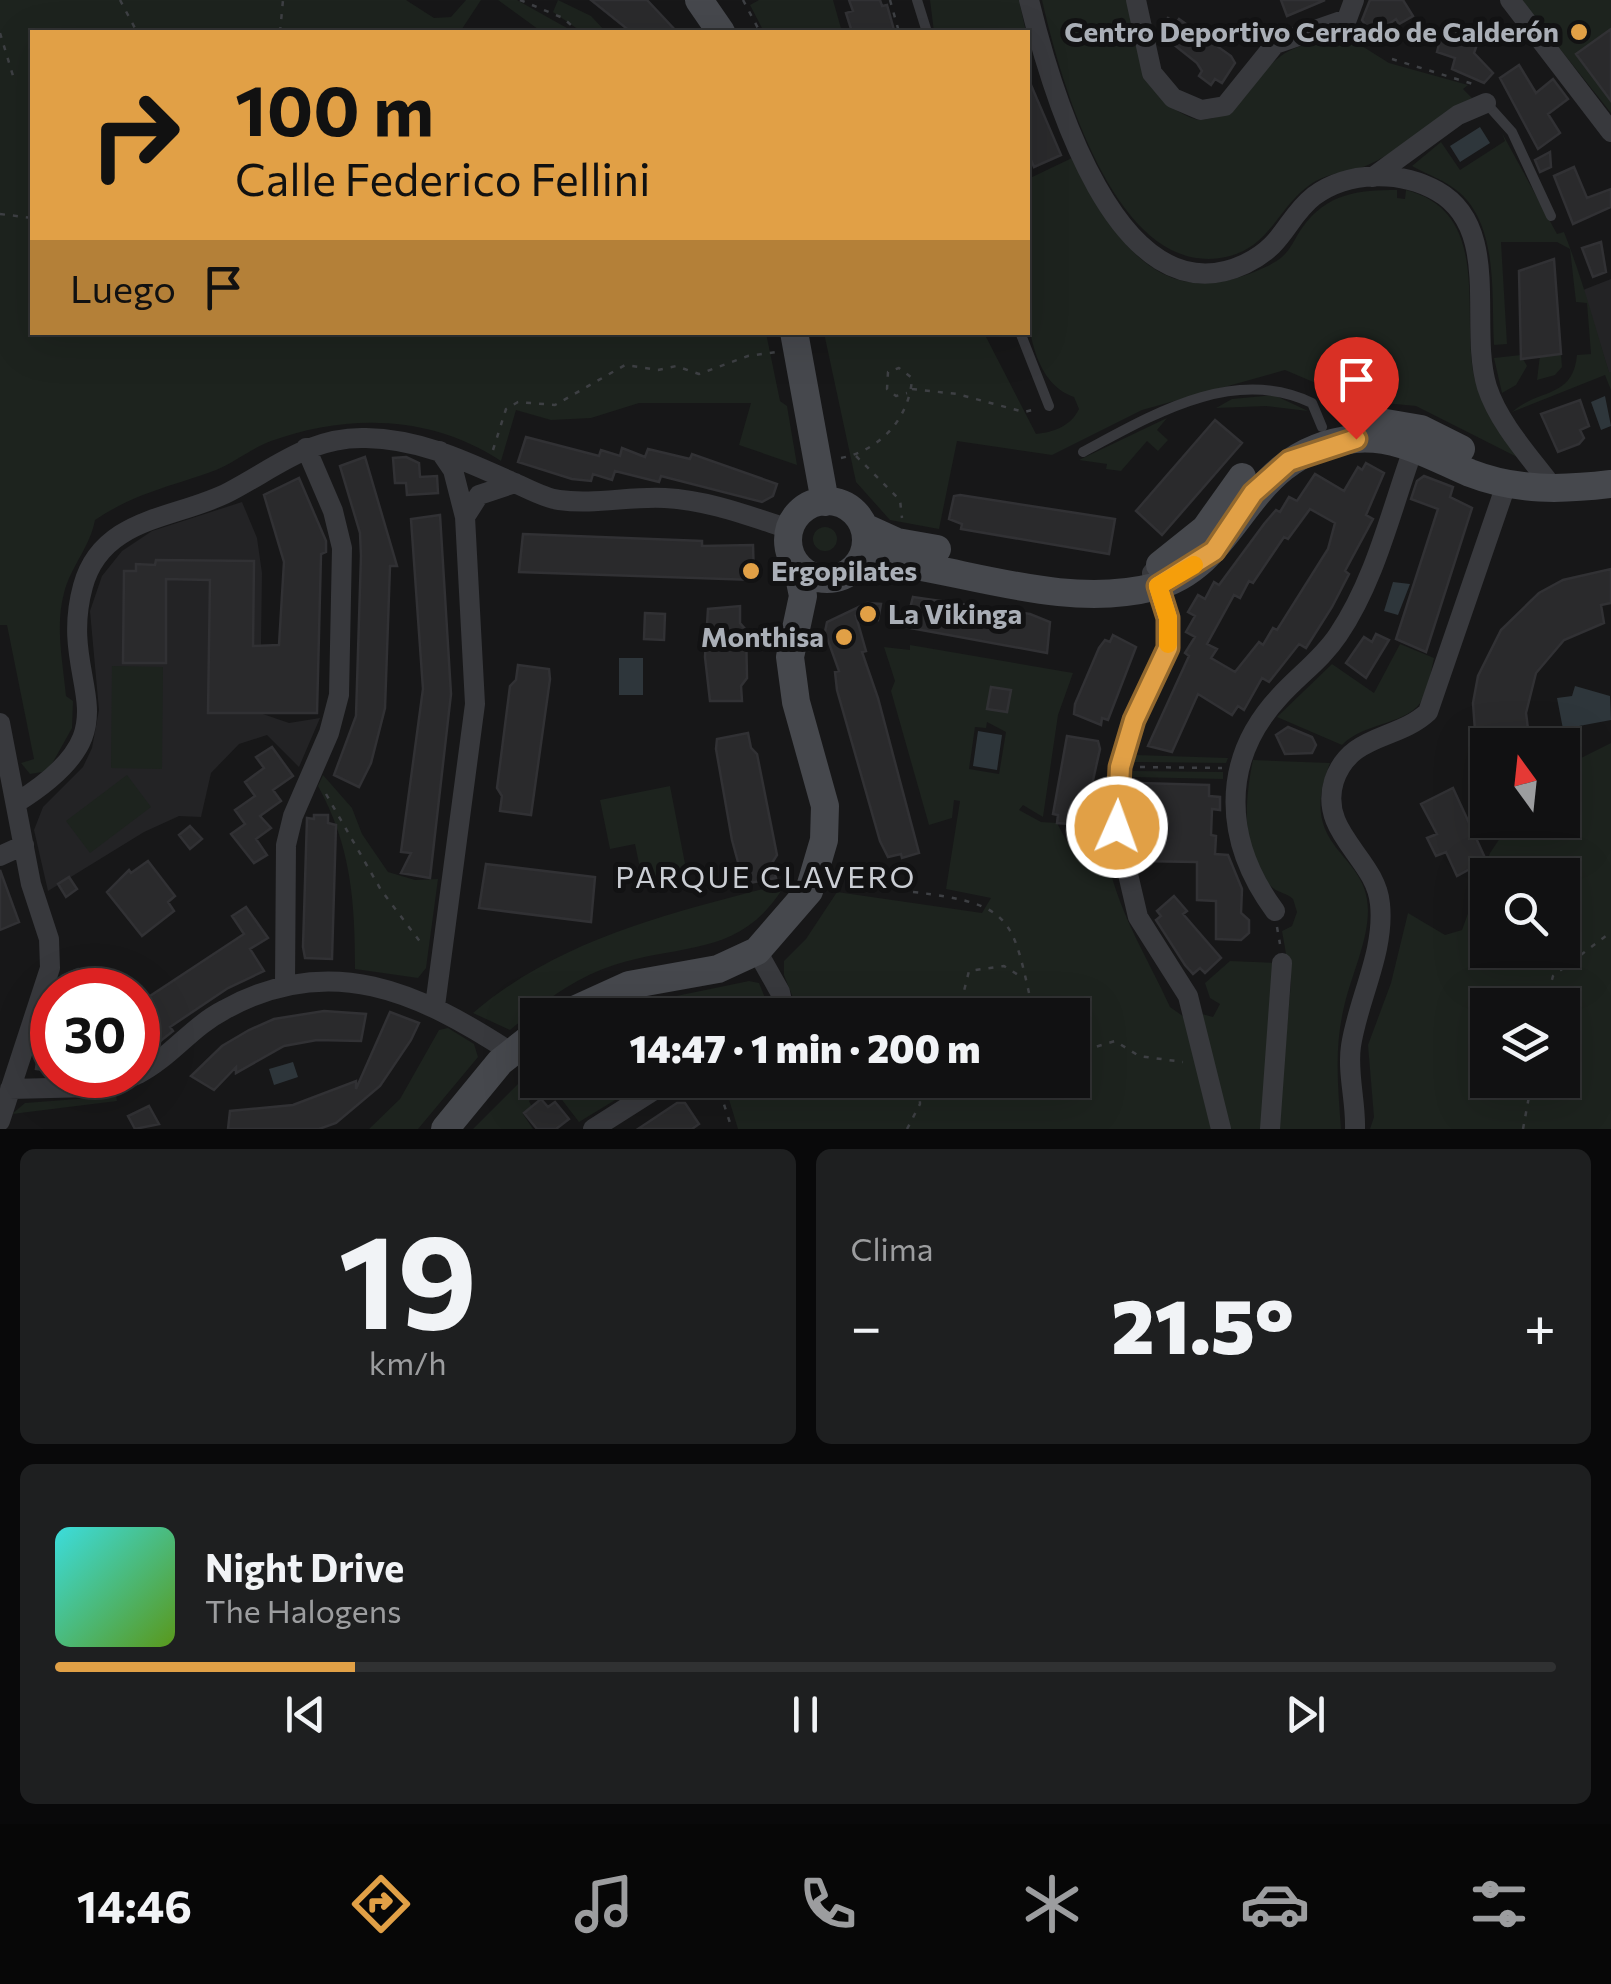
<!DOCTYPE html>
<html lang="es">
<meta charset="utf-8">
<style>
:root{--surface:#111112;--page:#1e1f20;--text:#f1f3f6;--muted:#9c9d9f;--line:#303132;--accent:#e1a046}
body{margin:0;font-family:Commissioner,sans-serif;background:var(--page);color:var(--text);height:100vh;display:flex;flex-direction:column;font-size:38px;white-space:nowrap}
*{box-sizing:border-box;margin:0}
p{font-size:32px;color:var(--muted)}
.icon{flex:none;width:55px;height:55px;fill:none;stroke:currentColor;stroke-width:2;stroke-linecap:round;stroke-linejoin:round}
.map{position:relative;height:1129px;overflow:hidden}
.side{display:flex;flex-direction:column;gap:20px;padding:20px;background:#09090a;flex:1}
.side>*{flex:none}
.banner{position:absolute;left:30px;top:30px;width:1000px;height:305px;border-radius:0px;box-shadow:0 10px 40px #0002,0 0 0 2px var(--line);background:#e1a046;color:#111;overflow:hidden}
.needle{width:65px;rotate:345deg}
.tools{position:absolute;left:1470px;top:728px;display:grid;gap:20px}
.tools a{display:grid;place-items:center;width:110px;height:110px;border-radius:0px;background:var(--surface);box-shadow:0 10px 40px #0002,0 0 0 2px var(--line);font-size:50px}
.speed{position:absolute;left:30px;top:968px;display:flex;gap:20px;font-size:50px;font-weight:700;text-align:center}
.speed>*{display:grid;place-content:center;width:130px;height:130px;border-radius:50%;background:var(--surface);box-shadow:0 10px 40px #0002,0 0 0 2px var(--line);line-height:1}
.speed .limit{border:15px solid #d22;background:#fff;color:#111}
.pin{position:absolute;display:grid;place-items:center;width:85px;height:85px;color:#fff;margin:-102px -42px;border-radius:50% 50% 50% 0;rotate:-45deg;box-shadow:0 0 10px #0007}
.pin .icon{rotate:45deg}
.me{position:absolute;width:110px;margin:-55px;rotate:2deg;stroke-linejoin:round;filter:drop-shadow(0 0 8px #0008)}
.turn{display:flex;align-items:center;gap:35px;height:210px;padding:0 40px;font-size:45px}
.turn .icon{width:130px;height:130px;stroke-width:2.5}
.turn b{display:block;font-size:70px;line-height:85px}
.then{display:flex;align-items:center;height:95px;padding:0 40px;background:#0003;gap:20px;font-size:38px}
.big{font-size:75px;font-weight:800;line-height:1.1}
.side .tile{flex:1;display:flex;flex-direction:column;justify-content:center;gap:15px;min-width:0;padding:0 35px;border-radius:15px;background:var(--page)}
.side .dial{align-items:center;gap:0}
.dial b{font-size:130px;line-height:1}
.song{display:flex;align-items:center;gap:30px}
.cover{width:120px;height:120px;border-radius:15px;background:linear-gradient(135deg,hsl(180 70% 55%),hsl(90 70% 35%))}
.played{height:10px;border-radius:5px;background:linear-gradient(90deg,var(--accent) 20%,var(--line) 20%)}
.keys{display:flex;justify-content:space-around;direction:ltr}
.heat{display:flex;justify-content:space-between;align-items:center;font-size:55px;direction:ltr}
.side .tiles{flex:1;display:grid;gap:20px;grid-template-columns:1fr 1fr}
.tile:last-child{grid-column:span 2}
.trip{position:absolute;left:520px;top:998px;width:570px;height:100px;border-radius:0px;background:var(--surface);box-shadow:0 10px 40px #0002,0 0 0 2px var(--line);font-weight:800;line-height:100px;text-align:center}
.menu{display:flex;height:160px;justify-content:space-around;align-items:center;background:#070707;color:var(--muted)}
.menu .icon{width:70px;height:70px}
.menu .on{color:var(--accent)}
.menu b{font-size:45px;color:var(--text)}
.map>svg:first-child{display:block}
.built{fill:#232325}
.green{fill:#1d231e;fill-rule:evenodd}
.water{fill:#2e363b}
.building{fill:#2a2a2c;stroke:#313134;stroke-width:2.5;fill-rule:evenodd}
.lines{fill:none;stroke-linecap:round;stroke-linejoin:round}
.path{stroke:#3e4044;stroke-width:2.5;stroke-dasharray:5 8;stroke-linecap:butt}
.lane{stroke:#38393d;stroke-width:10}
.street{stroke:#38393d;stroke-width:20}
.secondary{stroke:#46484d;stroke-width:28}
.route-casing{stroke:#92682e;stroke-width:25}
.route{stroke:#e1a046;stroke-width:18}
.slow{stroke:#f59e0b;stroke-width:18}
.poi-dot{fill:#e1a046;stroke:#121213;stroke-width:4}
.labels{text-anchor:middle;stroke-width:10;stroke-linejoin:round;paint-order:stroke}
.poi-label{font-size:28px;font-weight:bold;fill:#aaafb7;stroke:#121213;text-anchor:end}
.neighbourhood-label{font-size:30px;letter-spacing:2.5px;fill:#cbced4;stroke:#121213}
</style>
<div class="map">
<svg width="1611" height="1129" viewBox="0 0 1611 1129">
<rect width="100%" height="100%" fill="#171718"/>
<path class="built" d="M1611,279V372L1609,373L1583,290Z
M242,502L257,538L262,573L260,713L289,723L320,718L299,767L267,735L239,744L211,773L201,817L179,816L144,832L48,891L34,830L43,807L83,767L92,748L99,710L90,611L102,576L122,551L152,531Z"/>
<path class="green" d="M0,0H406L434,18L451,17L466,0H481L460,32H32V332L766,333L780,401L787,406L797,465L739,445L751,403H639L591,418L551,420L516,410L501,461C432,415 348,413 271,441C252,448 235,462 216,470C170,487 137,492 95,520C90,547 71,566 64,593C55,626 63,663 66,696L73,701L72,728L48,771L30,774L21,763L34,759L7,625H0Z
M498,0H517L574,32H542Z
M558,0L591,16L606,32H582L553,12Z
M759,0H833L842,32H764L750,5Z
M930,0H1019L1026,32H934Z
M1042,0H1128C1136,49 1143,103 1198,120C1243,119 1248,84 1277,59C1296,43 1323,41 1346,36L1389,63L1468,85L1463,89L1472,98C1436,116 1407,147 1370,164C1349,174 1328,170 1307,187C1278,209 1269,246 1230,256C1117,286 1060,79 1042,0Z
M1521,0H1611V113Z
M1502,133L1557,234L1564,232C1582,278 1595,326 1609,372H1611V390L1605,375L1512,412C1539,388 1573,399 1577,355L1591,354L1587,303L1576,302L1570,249L1557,242H1501L1507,344L1494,345C1491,297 1499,228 1460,193C1445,180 1428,175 1412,166L1441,142L1460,170L1505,141Z
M1072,158C1106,223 1148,305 1237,278C1252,273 1275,265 1285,254C1292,247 1296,236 1302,228C1327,193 1358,190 1397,190V198L1405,199L1406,190C1492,212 1461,310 1474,376C1481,407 1501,431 1517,457L1416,406L1344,399L1322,404L1318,384L1285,370L1142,410L1052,455L957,441L939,529L890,520L856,482L824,333H984L1036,434C1054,432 1071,426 1079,409L1074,397C1008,375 1028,236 1028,179Z
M1561,354L1562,367L1555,375L1537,380L1540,355Z
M1521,355L1527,366L1516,385L1502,393L1494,358Z
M1274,395L1308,411L1266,406L1216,408L1232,399Z
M1167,418L1157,430L1168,440L1158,451L1147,441L1121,471L1106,469L1107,464L1079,460Z
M813 539a12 12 0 1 1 24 0a12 12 0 1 1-24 0Z
M1400,644L1434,658C1431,671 1429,686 1423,698C1411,725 1365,721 1342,745L1277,717L1332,664L1374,693Z
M910,645L1073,673L1058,715L1043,817L1023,805L1019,810L1041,822L1057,823L1067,842L1106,851C1116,910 1147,956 1170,1007L1187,1019L1213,1129H738L723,1080H1072V1015H800L784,975V961L806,939L837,892L982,913L991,898L946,889L960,801L954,800L952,818L929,825L891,691L895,681L884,647L910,650ZM987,722L1006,732L999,774L969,769L975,727L986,728Z
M112,666L163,667L162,769L111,768Z
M1611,743V1129H1370L1374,1117L1368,1045L1391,983L1408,913L1445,935L1462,930L1490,853L1512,820H1562L1563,767ZM1488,875H1562V950H1488ZM1488,1005H1562V1080H1488Z
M1136,755L1228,758L1226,763L1134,762Z
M1253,760L1330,763C1295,851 1368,850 1368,910C1368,942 1351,976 1344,1007C1334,1048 1338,1087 1341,1129H1278L1291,982L1282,931L1292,926L1297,912L1293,899C1287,893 1279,893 1273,888C1239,860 1245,797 1253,760Z
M1133,771L1223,772V779L1132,777Z
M127,775L151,807L90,853L66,821Z
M323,775L352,808L362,834L388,872L415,880L438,879L426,968L418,978L355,969C355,901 351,846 318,786Z
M670,786L687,874L643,883L635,844L610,849L600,800Z
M786,883C742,958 685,942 614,965C574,978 542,1003 510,1030L473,1013C562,937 675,912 786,883Z
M1230,961L1276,963L1262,1129H1229L1202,1014L1213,1017L1220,1004L1210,998L1205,983Z
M749,981L759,983L772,1015H611L657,1000Z
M448,1028L474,1044L478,1057L418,1129H369L400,1099L439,1030Z
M537,1065L538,1080H551L529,1101L532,1107L523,1114L533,1129H473Z
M564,1080H648L579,1122L559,1096Z
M116,1096L117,1101L12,1114L25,1103Z"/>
<path class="water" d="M1480,127L1490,143L1460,162L1450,146Z
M1605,396L1611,426L1601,430L1591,402Z
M1393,582L1410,584L1398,615L1384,611Z
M619,658H643V695H619Z
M1575,686L1610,696L1611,720L1563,729L1557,698L1572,696Z
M978,731L1002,735L997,770L973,766Z
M293,1062L298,1077L274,1085L269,1069Z"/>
<path class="building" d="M591,0H647L677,32H631Z
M849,0H880L882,6L887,5L894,30L852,32L846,13L853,11Z
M1281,0H1325L1287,16Z
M1370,0H1403L1413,16L1399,24L1396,19L1373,35L1362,20Z
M1168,18L1176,23L1179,19L1231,56L1235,63L1222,83L1215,79L1211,85L1199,76L1202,71L1197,63L1163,36L1166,32L1160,28Z
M1458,26L1481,33L1474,53L1493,73L1484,83L1452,69L1455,58L1437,52L1442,33L1455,37Z
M1611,29V101L1576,54Z
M1519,65L1536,93L1553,79L1568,99L1548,114L1560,133L1538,149L1500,78Z
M1028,78L1061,155L1034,167L1028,153Z
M1550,152L1551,167L1540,172L1535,160Z
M1574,167L1587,198L1611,189V207L1573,224L1554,176Z
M1601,242L1606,272L1593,277L1582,248Z
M1554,259L1561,354L1521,359L1519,271Z
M1580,400L1589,426L1580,430L1584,438L1579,444L1558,452L1541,414Z
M1215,420L1242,443L1162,535L1136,511Z
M526,437L599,456L601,450L620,456L622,448L645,457L648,449L690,459L692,454L777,484L773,496L762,502L661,476L659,482L615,471L612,480L593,474L591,481L572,479L518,462Z
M365,457L397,566H390L385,708L371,763L359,787L334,775L356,716L361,556L360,533L340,466Z
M406,457L419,463L420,477L437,476L438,493L407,495L406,483H395L393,458Z
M1366,463L1384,473L1366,515L1373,519L1345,571L1349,574L1332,607L1306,648L1299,644L1269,682L1262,678L1244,710L1238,706L1232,715L1198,694L1172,752L1148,746L1189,656L1185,653L1195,637L1186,632L1195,616L1188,612L1198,595L1205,599L1214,582L1219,585L1264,524L1276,510L1280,512L1289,497L1297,501L1315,474L1344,491L1358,467L1362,470ZM1310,509L1335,523L1328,549L1277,630L1273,628L1263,645L1259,642L1235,672L1211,658L1217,649L1207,644L1234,595L1240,598L1249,581L1253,583L1284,537L1288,539Z
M1424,476L1453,487L1450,497L1472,508L1426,652L1396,639L1438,509L1411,499L1417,481Z
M299,478L326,541V552L321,554L317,713H208L210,580L166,579V663H123L124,571H136V564L155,565L156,560L254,561L253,646L279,645L284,562L264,495Z
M960,495L1115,519L1109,554L961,529L962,524L949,519L954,496Z
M440,515L451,694L430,878L401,873L411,853L401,852L423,689L411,519Z
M523,534L702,541V546L753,545L754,580L519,572Z
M1611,569V603L1601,605L1604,623L1564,640L1536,673L1526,713L1530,745H1476L1473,703L1478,676L1501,630L1539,593L1563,580Z
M913,597L1030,614L1050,622L1047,653L905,627Z
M867,603L881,604L878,620L856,616L866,651L862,652L878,698L919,853L902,858L901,854L888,857L880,841L837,690L835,672L839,671L825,632L827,622Z
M740,606V623L746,630L747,678L741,686L742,701H710L705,657L708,609Z
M645,613L665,614L664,640L644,639Z
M1376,634L1389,640L1366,678L1346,663L1364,637L1372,642Z
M1113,635L1136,647L1108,720L1102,718L1101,725L1074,714L1075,704L1099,648L1105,640L1110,642Z
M518,665L549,669L550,679L531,815L500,811L502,796L497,788L510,686L516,680Z
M991,687L1011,690L1007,712L987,709Z
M1288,727L1312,737L1316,745L1312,753L1285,754L1276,735Z
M748,733L751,748L757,754L777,855L772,863L776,878L744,884L732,840L716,749L717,739Z
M1067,736L1098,741L1100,749L1083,825L1057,823L1058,815L1053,814Z
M272,747L293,776L273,790L281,801L260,816L271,828L256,839L267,855L254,863L231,834L245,824L235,810L255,796L245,782L264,768L256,757Z
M1139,783L1209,785V796L1220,797V810L1212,809L1211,835L1216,836L1215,854L1228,855L1242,889L1241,913L1249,920V933L1241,940L1216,939V901L1197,900V862L1139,861L1131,826L1132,790L1139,791Z
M1453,788L1486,860L1457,876L1446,852L1436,856L1427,838L1437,834L1421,804Z
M314,815H328V823L336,825L332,959L305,958L303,947L307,818L314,819Z
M190,826L202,839L190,849L179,835Z
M148,861L175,896L168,902L174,911L142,936L107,892L129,870L131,873Z
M486,864L595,877L591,922L479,908Z
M0,870L19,922L0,930Z
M69,877L77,889L66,897L58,884Z
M1174,896L1187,911L1183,914L1221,958L1205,973L1200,968L1193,974L1185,965L1156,920L1161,916L1157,911Z
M246,907L268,938L250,949L264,971L228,988L170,1027L173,1031L148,1051L138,1037V1004L244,934L232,916Z
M78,969L106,975L103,990H57L62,976Z
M324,1011L366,1014L361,1041L317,1040L284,1046L236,1073V1067L214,1090L191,1076L222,1046L249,1030L274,1019Z
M390,1012L419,1023L411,1040L380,1086L336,1123L319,1129H228L230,1111L293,1105L356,1081V1089Z
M39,1050L52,1052V1071L36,1069Z
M541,1099L548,1107L555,1102L569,1119L556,1129H537L524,1113Z
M677,1103H685L699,1124L692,1129H638Z
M149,1106L159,1124L135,1129L128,1116Z"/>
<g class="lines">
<path class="path" d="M120,0L137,32
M520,0L563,18L579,32
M743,0L760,32
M890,0L899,32
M280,32L283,0
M0,33L14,79
M1392,59L1476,85
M0,214L32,218
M912,389L957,394L1024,412L1036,409
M493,450L506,409L518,402L555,405L625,365L658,370L676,366L699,374L748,356L776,352
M856,456L900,500L902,518
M841,458C882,450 910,416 912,378L899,368L888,372L887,389L896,396L907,393
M1140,767L1222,768
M326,794L381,890L424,947
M913,892C1017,904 1012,920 1034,1015
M1277,927L1280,944
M1545,1005L1553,976L1611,932
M958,1015L969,971L1004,966L1023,978
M1072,1054L1115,1041L1139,1056L1183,1062
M716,1080L732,1129
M907,1129L920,1104L919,1080
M1523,1129L1532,1080"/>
<path class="lane" d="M917,0L927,32
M1486,103L1512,132L1551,216
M1020,332L1049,406
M1083,452C1152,415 1234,365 1312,403L1322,427"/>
<path class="street" d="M1029,0C1050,86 1117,324 1245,264C1285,245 1286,218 1314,196C1348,171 1400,170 1437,191C1503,228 1468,326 1487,387C1499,424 1531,458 1554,489
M1136,0L1152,73L1173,98L1201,110L1225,106L1275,44L1347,19L1354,0
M1510,0L1611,132
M1373,177L1458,115L1486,103
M465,517L479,495L515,483
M1152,573L1168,618L1169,649L1134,720L1119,767L1117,827L1138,917L1188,996L1221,1129
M0,723L31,884L49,939L50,968L0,1121
M16,803C143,724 55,688 83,586C102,516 177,519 229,492C275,468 311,436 366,438C419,439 463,460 510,481C525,487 543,498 559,500C594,505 630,496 665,498C707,500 749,516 789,529
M0,856L24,845
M1275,911C1224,842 1219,761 1280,696C1299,675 1322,659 1338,635C1378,576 1393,501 1418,436
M757,951L780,992L785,1015
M285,983L286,845L293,816L329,733L339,695L342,548L333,511L306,448
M435,1006L475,704L465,517L453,470L440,451
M138,1074C171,1057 191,1027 224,1010C330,951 419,992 512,1053
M10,1089L92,1087L136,1075
M593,1129L670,1080
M1270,1129L1282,963
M1355,1129C1356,1102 1347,1072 1351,1046C1358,999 1385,952 1380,904C1376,858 1318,833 1334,781C1350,733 1397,741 1428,712L1507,482"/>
<path class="secondary" d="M699,0L721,32
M794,332L825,502
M1374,421L1421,429L1461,449
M788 540a39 39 0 1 1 78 0a39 39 0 1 1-78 0Z
M864,527L897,542L937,549
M862,558C957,566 1059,611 1154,587C1243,564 1241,451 1355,439C1397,435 1432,457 1470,473C1516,491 1562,490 1611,484
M1160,565L1205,529L1242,477
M563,1015L629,985L718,969L757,951L809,891L824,840L825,806L796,702L790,657L803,596L797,567
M445,1129L500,1062L538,1032"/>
</g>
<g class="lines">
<defs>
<path id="route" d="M1117,827L1120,767L1134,720L1168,648V618L1158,586L1214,551L1253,493L1289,461L1356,439"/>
</defs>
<use href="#route" class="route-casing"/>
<use href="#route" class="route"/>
<path class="slow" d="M1168,644V618L1158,586L1194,565"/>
</g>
<g class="poi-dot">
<circle cx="1579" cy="32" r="10"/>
<circle cx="751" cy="571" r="10"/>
<circle cx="868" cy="614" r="10"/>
<circle cx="844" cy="637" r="10"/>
</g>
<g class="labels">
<g class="poi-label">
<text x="1559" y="42">Centro Deportivo Cerrado de Calderón</text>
<text x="771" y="581" text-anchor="start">Ergopilates</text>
<text x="888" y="624" text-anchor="start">La Vikinga</text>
<text x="824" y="647">Monthisa</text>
</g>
<g class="neighbourhood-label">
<text x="766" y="888">PARQUE CLAVERO</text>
</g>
</g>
</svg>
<div class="tools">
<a><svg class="needle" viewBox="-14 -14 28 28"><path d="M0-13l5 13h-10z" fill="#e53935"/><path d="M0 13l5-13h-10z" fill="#9c9d9f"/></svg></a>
<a><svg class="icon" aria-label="search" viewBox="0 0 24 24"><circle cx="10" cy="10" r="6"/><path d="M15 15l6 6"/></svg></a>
<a><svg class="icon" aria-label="layers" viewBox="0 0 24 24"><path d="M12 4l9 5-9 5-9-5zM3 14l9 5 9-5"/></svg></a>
</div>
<div class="speed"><div class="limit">30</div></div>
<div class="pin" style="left:1356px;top:439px;background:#d93025"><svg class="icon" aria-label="arrive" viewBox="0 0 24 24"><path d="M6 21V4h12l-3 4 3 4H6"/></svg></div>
<svg class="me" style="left:1117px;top:827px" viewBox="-20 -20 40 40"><circle r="17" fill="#e1a046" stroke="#fff" stroke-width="3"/><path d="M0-11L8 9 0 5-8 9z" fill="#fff"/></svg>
<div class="trip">14:47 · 1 min · 200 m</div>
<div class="banner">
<div class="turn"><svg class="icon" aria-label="right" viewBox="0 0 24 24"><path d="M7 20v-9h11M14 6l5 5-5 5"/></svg><div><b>100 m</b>Calle Federico Fellini</div></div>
<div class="then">Luego<svg class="icon" aria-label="arrive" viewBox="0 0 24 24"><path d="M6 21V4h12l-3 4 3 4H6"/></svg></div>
</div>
</div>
<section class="side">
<div class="tiles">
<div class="tile dial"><b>19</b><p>km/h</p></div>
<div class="tile"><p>Clima</p>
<div class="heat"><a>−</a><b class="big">21.5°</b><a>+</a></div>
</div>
<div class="tile">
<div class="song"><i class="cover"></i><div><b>Night Drive</b><p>The Halogens</p></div></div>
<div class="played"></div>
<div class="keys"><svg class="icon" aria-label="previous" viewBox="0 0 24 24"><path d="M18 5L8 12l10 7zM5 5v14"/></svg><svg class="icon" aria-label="pause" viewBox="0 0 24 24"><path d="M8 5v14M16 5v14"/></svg><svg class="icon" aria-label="next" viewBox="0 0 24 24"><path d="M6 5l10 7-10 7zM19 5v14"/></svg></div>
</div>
</div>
</section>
<nav class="menu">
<b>14:46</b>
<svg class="icon on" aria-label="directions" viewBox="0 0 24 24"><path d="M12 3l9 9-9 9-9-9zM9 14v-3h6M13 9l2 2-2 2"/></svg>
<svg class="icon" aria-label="music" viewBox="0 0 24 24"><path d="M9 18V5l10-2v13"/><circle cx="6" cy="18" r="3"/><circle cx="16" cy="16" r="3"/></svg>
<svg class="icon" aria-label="phone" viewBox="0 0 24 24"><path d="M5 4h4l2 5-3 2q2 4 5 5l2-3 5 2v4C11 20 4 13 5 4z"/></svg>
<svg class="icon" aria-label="climate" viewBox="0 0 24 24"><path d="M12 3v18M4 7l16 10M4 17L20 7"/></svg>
<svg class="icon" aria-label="car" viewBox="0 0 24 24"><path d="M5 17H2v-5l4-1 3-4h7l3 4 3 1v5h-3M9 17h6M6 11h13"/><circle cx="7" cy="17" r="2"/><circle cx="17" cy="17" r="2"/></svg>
<svg class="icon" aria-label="filters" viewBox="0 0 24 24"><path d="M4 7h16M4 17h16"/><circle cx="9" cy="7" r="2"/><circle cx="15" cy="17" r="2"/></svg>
</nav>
